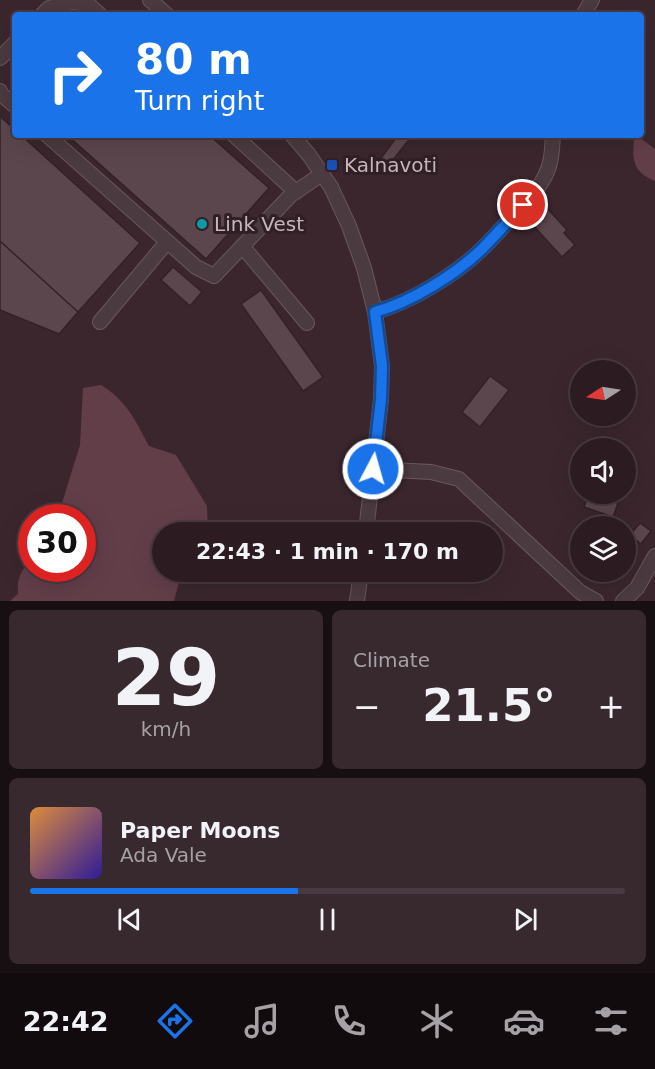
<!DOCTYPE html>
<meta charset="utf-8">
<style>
:root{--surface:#2c1c22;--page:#38292f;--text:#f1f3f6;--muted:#a6a1a5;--line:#483a40;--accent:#1a73e8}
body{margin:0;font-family:"DejaVu Sans",sans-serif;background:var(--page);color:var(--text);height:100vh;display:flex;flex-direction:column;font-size:22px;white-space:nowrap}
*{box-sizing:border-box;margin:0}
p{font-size:20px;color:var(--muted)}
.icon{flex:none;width:33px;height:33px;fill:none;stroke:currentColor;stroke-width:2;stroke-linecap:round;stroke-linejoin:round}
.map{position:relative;height:601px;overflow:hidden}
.sheet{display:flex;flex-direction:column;gap:9px;padding:9px;background:#180f13;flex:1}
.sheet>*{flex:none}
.banner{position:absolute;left:12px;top:12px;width:632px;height:126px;border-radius:6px;box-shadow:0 6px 24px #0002,0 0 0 2px var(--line);background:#1a73e8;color:#fff;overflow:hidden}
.needle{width:39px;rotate:258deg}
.controls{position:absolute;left:570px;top:360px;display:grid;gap:12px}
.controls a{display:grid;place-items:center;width:66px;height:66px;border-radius:50%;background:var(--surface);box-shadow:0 6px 24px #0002,0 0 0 2px var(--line);font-size:30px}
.speed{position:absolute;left:18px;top:504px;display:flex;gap:12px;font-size:30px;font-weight:700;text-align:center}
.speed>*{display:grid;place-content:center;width:78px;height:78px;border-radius:50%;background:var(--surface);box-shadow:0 6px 24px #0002,0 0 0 2px var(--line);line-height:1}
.speed .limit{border:9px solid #d22;background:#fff;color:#111}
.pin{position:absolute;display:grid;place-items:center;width:51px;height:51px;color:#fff;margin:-26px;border:3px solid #fff;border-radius:50%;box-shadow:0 2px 6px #0007}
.me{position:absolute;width:66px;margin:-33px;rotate:6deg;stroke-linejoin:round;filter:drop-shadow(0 0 4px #0008)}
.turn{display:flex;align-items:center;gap:21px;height:126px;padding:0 24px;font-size:27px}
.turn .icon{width:78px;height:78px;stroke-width:2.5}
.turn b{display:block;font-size:42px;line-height:51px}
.big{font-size:45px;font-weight:700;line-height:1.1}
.sheet .widget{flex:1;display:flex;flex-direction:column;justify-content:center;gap:9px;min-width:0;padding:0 21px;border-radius:9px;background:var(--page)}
.sheet .dial{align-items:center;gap:0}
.dial b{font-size:78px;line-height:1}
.song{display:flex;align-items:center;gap:18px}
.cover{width:72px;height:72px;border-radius:9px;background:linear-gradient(135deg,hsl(30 70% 55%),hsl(250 70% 35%))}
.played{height:6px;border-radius:3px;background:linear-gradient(90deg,var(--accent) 45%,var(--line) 45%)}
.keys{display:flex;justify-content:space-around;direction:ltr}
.heat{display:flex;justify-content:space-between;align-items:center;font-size:33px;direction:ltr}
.sheet .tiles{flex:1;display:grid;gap:9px;grid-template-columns:1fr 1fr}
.widget:last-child{grid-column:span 2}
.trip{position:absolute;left:152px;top:522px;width:351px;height:60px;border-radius:30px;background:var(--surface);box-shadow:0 6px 24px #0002,0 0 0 2px var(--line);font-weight:700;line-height:60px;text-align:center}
.dock{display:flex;height:96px;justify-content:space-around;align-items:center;background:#120b0e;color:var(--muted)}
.dock .icon{width:42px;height:42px}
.dock .current{color:var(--accent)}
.dock b{font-size:27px;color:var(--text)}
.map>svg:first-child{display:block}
.water{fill:#623e49}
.building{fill:#5c464d;stroke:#322126;stroke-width:1.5}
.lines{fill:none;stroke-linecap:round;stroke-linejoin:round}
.minor-casing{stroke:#69585d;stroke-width:16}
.minor{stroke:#4b3a3f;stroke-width:14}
.route-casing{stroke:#114b97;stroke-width:15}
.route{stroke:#1a73e8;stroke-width:10}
.transit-dot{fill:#1a4fb4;stroke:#301f24;stroke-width:2}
.culture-dot{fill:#0f9aa8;stroke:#301f24;stroke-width:2}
.labels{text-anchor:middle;stroke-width:6;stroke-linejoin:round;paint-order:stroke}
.poi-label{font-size:20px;fill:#c6b6ba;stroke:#301f24;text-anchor:start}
</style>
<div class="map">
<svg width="655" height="601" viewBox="0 0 655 601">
<rect width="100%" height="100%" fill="#3b262d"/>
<path class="water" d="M634,138H640L655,149V181C633,172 632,160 634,138Z
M101,385C127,401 135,420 149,446L176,455L207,506L208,532H162V572H183L181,574L174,601H10L18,594C17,580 20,570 31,561L32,568H82V518L58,517L69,480L80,445L83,388Z"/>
<path class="building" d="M0,116L15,130V135H21L140,243L78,312L0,241Z
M67,135H209L269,188L206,259Z
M398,135L412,136L384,171L376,165Z
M547,208L567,230L564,233L575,245L562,257L531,223Z
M0,241L78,312L59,334L0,310Z
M173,267L202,292L190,306L161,280Z
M261,290L323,377L303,391L241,304Z
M490,376L509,390L480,427L462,412Z
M589,494L618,503L613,517L584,507Z
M640,523L651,531L641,544L630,535Z"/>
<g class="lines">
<defs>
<path id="minor" d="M150,0L167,15
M42,15L49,8L73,2L88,4L100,15
M583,15L592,0
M0,58L15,43
M0,91L1,94L15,106
M47,135L196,267L214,276L291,195L322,174
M234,135L296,192
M292,135L309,155L331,187L349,226L364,268L375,312L382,366L381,399L366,532
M242,246L307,323
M375,312C411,302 455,275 482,249C492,239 501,229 510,219C523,205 537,192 545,176C552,163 552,149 553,135
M100,322L167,242
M373,469L431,472L459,479L580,592L596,601
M357,601L361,572
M623,601L637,588L655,556"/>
</defs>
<use href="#minor" class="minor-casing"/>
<use href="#minor" class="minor"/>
</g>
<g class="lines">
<defs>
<path id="route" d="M373,469L381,399L382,366L375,312C411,302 455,275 482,249C496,235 509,220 523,205"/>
</defs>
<use href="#route" class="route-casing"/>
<use href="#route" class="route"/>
</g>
<rect class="transit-dot" x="326" y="159" width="12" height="12" rx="3"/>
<circle class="culture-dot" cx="202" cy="224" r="6"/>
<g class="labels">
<g class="poi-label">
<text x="344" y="172">Kalnavoti</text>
<text x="214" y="231">Link Vest</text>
</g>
</g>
</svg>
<div class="controls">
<a><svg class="needle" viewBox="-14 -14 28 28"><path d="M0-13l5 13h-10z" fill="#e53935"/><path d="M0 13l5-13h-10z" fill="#a6a1a5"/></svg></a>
<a><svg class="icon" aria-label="sound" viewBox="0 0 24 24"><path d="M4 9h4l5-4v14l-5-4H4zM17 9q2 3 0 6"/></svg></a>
<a><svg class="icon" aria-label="layers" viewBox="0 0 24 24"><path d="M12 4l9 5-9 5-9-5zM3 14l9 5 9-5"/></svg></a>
</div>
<div class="speed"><div class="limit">30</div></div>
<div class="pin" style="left:523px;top:205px;background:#d93025"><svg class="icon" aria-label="arrive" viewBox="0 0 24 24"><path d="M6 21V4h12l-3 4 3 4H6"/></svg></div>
<svg class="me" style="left:373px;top:469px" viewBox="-20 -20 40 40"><circle r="17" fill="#1a73e8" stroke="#fff" stroke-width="3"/><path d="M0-11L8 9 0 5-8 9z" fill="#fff"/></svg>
<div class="trip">22:43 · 1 min · 170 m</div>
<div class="banner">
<div class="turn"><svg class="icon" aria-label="right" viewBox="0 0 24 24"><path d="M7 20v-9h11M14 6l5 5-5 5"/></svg><div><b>80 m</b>Turn right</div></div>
</div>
</div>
<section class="sheet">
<div class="tiles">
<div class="widget dial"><b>29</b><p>km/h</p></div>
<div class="widget"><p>Climate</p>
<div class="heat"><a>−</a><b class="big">21.5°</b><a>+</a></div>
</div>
<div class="widget">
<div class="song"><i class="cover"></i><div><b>Paper Moons</b><p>Ada Vale</p></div></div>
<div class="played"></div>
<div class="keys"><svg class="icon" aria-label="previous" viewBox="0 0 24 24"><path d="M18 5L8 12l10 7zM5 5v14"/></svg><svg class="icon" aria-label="pause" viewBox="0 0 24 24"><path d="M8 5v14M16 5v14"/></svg><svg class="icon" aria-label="next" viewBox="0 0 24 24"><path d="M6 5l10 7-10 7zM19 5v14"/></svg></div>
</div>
</div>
</section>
<nav class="dock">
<b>22:42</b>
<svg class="icon current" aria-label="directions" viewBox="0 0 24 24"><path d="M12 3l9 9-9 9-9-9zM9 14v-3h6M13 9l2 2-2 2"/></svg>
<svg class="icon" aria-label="music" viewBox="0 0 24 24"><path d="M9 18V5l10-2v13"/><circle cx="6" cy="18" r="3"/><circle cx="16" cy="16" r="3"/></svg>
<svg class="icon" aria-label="phone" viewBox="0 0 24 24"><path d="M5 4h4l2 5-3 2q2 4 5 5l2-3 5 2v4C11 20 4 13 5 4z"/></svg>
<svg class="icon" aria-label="climate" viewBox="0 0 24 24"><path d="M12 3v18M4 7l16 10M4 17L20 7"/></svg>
<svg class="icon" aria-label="car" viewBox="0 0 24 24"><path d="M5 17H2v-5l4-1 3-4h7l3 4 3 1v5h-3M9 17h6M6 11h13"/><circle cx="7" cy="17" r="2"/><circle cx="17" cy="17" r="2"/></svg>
<svg class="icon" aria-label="filters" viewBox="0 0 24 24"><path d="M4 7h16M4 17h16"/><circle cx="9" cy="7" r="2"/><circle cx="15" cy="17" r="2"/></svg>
</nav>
